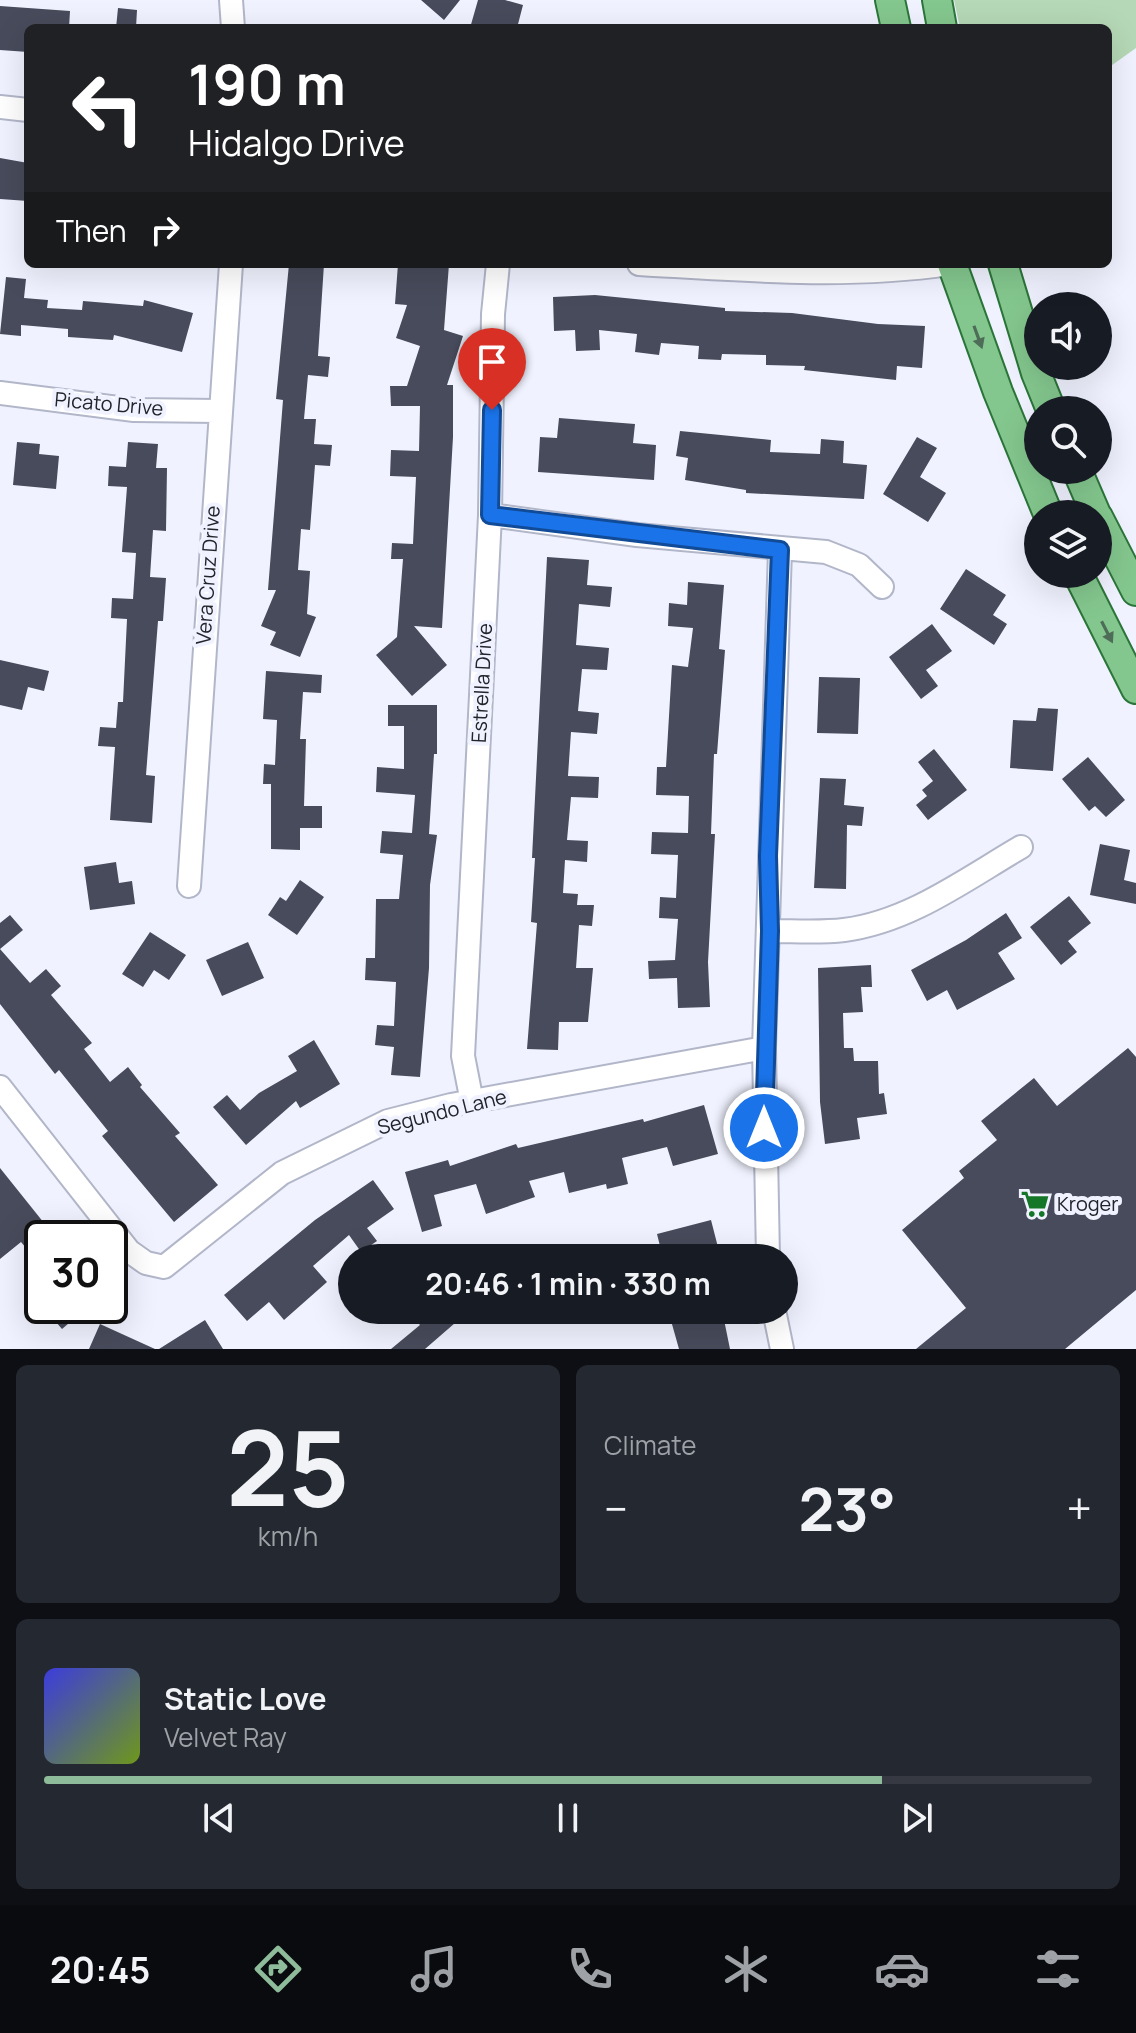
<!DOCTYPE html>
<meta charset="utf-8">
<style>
:root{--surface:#171b24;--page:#242831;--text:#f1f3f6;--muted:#9ea1a6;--line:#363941;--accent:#8ebb99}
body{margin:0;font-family:Manrope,sans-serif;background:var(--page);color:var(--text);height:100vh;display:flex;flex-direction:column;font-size:30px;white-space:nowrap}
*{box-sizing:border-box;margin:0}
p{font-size:26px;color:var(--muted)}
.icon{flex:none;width:44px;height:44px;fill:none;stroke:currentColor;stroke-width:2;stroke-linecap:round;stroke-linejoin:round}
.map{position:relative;height:1349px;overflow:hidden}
.details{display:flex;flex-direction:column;gap:16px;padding:16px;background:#0d0f14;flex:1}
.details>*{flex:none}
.banner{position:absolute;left:24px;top:24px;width:1088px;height:244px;border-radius:12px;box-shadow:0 8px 32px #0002;background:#202124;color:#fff;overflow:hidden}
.fabs{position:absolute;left:1024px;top:292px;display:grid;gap:16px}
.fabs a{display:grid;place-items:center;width:88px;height:88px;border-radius:50%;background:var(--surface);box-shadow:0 8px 32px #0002;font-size:40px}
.speed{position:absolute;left:24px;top:1220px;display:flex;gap:16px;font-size:40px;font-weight:700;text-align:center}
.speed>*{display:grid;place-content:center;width:104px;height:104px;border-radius:50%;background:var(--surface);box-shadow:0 8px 32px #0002;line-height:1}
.speed .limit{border:4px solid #111;border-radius:12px;background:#fff;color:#111}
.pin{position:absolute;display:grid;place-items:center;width:68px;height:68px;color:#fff;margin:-82px -34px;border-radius:50% 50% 50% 0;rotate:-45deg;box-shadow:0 0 8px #0007}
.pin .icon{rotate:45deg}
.me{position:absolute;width:88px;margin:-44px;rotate:0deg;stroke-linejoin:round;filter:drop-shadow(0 0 6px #0008)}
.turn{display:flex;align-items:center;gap:28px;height:168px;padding:0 32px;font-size:36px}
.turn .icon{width:104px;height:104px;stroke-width:2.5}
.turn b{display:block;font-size:56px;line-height:68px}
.then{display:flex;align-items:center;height:76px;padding:0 32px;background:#0003;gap:16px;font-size:30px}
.big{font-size:60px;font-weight:700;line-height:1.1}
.details .card{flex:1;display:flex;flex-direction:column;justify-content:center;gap:12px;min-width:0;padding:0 28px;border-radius:12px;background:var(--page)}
.details .dial{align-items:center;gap:0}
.dial b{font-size:104px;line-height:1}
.song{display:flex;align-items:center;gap:24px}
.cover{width:96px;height:96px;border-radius:12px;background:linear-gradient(135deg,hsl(240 70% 55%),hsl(80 70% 35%))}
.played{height:8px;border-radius:4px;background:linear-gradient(90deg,var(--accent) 80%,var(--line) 80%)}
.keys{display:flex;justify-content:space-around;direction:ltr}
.heat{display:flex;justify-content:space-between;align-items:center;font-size:44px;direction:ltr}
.details .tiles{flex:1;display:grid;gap:16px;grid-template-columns:1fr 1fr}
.card:last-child{grid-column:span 2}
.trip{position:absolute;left:338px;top:1244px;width:460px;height:80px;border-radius:40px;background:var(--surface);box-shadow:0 8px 32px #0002;font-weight:700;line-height:80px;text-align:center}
.dock{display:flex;height:128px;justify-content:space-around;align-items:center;background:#090b0e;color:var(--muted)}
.dock .icon{width:56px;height:56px}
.dock .on{color:var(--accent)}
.dock b{font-size:36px;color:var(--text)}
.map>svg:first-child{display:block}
.green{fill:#b5d8b6}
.building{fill:#484b5b}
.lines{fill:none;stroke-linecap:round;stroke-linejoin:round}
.minor-casing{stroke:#b2b6c9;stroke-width:26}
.major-casing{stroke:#2c753a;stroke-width:32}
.minor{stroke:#fff;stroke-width:22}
.major{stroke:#84c78e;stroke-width:28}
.oneway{fill:#4e6d58}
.route-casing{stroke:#114b97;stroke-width:20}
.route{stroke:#1a73e8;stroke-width:14}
.labels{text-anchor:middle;stroke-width:8;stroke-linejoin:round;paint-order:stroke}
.street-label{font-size:20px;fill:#22242b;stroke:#f0f3ff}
.poi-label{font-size:20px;fill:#22242b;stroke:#f0f3ff;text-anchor:start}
</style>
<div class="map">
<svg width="1136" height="1349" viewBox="0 0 1136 1349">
<rect width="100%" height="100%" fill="#f0f3ff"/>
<path class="green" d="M954,0H1136V48L1108,68V28H960Z"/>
<path class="building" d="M421,0H460L444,20Z
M478,0H505L523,5L517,28H470Z
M0,6L70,11L69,28H28V52L0,50Z
M118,8L137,10L136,28H116Z
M0,158L28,163V201L0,199Z
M289,264H324L318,356L330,357L328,377L308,375L304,419H316L314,444L332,445L330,466L315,465L310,530L301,529L298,570L310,571L307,614L316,617L300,657L270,645L276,632L261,626L276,590H268L283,400L276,399Z
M398,264H449L444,330L463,336L447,385H453V437L442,628L414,626L447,665L412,696L376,655L397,637L403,559H391L392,543L413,544L416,477L390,476L391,450L419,451L420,406H391L390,386H407L420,346L396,338L407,305L395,304Z
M6,277L26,279L24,298L48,300L47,308L82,310L83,301L143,306L144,300L193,313L182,352L114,335L113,340L68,337V329L21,325V336L0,334Z
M595,295L725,308V311L792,313L878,324L925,326L922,368L897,366L896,380L804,370L805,366L766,365V355L722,354L721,360L698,359L699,346L661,343L659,355L635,352L637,334L599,330L600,350L576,351L575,330L554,331L553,297Z
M559,418L635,424L633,443L656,445L654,480L538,472L540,437L557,438Z
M680,431L771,440L770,452L820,454L821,439L844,441L843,463L867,465L864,499L746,493V490L685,480L688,458L676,456Z
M917,437L937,448L920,477L946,493L928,522L883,494Z
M17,442L40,444L39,454L59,456L56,489L13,485Z
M128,442L158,444L156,468H167L166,531L153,530L150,577L166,578L163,621H158L146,775L155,776L152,823L110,820L115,747L98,746L100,727L116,728L118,702H123L127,619L111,618L112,598L133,599L136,553L122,552L127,487L108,486L109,466L126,467Z
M547,557L589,560L587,585L612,587L610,607L579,604L576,645L609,648L607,670L582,669L578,711L599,713L597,734L571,732L568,776L599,777L598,798L571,797L567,840L588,841L587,862L565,860L563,893L578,894L577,905H594L592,926L579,925L576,968H593L588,1022H559L558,1050L527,1049L537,923L531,922L535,858H532Z
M966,569L1006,595L993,615L1007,624L994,645L940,609Z
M688,582L724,585L719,649L725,650L717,754H714L711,834H715L708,962L710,1007L678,1008L677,978L649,979L648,961L675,960L678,919L659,918L660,897L676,898L678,855L651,854L652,832L688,833L689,796L656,795L657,767H666L672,665L688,667L693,628L668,626L669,603L687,605Z
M932,624L952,651L926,670L938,686L921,699L889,657Z
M0,660L49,671L44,691L28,687L22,710L0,705Z
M266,671L322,675L321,693L303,692L300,739H306L304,806H322V828H300V850L271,849V784H263L264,764L275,765L277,720L263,719Z
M819,677L860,678L858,734L817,733Z
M388,705H437V754H434L429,834L437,835L430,885L429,968L420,1077L391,1075L394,1047L375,1045L377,1025L394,1026L396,982L365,980L366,958H375L376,899H399L403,855L380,853L382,831L412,833L415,795L376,792L377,767L404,769V726H388Z
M1038,708L1058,709L1053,771L1010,768L1013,720L1036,721Z
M934,749L967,790L928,820L916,805L927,796L922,790L933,781L918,762Z
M1088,757L1125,800L1106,817L1095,806L1089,811L1062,779Z
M820,778L846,779L844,805L864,807L862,826L847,825L846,889L814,888Z
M1100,844L1130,850L1124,880L1136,883V904L1090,895Z
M116,862L119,883L132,881L135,904L90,910L84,867Z
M300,880L324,897L297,935L268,915L280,897L286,901Z
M1069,896L1091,923L1068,941L1077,952L1061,965L1030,927Z
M1006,913L1022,938L998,953L1015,979L957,1010L947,990L927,1001L911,970L966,940Z
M10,915L23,930L0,949L30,983L46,969L61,986L51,995L92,1043L84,1049L110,1082L128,1067L142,1085L140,1087L180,1133L175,1136L218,1185L174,1222L102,1136L108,1131L59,1070L55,1074L0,1004V923Z
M150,932L186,955L169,980L154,970L143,987L122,974Z
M248,942L264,978L222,996L206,960Z
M871,965L872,987H861L863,1012L843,1013L844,1048H853L854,1061H878L879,1094L884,1093L887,1114L857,1118L860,1139L825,1144L820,1102L818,968Z
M314,1040L340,1084L300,1108L296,1101L246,1145L213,1107L227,1095L240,1110L259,1093L297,1071L288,1056Z
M1128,1048L1136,1057V1290L1065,1349H916L966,1308L902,1230L964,1178L959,1171L997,1140L981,1121L1034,1078L1057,1106Z
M704,1105L718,1154L673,1166L667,1147L622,1158L628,1184L607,1189L606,1184L569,1193L564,1172L529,1181L535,1197L486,1214L476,1184L434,1195L442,1226L422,1232L405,1172L448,1160L450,1166L516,1144L518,1148L643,1119L644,1122Z
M0,1168L56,1238H42V1267L21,1242L0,1259Z
M373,1180L394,1209L367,1228L377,1241L361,1252L349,1235L313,1266L327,1282L284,1320L269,1302L247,1321L224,1295L315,1220Z
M711,1220L720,1255L663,1258L657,1234Z
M58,1306H89L62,1329L49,1314Z
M407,1310H470L425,1349H391L420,1325Z
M668,1310H722L730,1349H679Z
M205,1320L223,1349H159Z
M100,1324L155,1349H89Z"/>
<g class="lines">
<defs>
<path id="minor" d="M231,0L233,28
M0,107L28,110
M639,264C743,270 845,279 949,264
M0,393L134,410L218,411
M490,515L637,535L826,552L859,565L882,587
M189,886L231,264
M770,931C794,931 820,933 844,930C909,922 966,879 1021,847
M0,1087L129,1251L146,1263L164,1267L282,1173L388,1121L451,1105L764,1048
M472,1102L463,1056L490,515L493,314L498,264
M768,1258L764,1048L780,550
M774,1310L782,1349"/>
<path id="major" d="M890,0L896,28
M937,0L942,28
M952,264L998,392L1048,514
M1003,264L1036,373L1051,410
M1077,470L1096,514
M1098,517L1136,591
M1078,574L1136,689"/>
</defs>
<use href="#minor" class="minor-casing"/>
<use href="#major" class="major-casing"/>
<use href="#minor" class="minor"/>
<use href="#major" class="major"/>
</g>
<defs><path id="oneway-solid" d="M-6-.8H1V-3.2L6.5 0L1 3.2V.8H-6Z" transform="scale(2)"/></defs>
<g class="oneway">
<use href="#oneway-solid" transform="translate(978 337) rotate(70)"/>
<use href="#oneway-solid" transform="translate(1107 632) rotate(63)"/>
</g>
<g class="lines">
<defs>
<path id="route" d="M492,410L490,515L780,550L768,856L770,931L764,1128"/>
</defs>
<use href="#route" class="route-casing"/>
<use href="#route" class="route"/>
</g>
<defs>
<symbol id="supermarket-bare" viewBox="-9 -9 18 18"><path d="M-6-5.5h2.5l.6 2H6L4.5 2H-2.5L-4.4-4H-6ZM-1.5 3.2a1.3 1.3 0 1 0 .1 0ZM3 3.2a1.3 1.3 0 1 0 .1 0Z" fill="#147627" stroke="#f0f3ff" stroke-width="2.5" paint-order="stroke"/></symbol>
</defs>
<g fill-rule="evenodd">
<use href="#supermarket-bare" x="1015" y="1184" width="40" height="40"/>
</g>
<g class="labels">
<g class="street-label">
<text transform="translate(109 404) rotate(5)" y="7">Picato Drive</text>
<text transform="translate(208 575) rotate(-86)" y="7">Vera Cruz Drive</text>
<text transform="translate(482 683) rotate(-87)" y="7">Estrella Drive</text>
<text transform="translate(442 1112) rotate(-14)" y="7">Segundo Lane</text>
</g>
<g class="poi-label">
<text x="1057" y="1211">Kroger</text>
</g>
</g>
</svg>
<div class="fabs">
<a><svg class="icon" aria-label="sound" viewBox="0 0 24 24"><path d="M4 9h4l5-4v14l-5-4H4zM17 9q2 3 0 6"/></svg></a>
<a><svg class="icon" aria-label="search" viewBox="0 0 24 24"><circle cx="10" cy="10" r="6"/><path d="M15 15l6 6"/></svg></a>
<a><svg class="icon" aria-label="layers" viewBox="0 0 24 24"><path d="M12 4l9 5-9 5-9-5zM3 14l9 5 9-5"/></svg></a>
</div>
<div class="speed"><div class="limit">30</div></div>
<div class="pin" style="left:492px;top:410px;background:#d93025"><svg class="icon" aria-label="arrive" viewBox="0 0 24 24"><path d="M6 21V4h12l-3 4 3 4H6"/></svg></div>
<svg class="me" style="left:764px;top:1128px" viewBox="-20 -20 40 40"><circle r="17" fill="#1a73e8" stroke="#fff" stroke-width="3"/><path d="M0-11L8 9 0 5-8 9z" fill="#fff"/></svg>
<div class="trip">20:46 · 1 min · 330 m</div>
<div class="banner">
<div class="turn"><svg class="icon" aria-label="left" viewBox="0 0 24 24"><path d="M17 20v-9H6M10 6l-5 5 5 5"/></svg><div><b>190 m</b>Hidalgo Drive</div></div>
<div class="then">Then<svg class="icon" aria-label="right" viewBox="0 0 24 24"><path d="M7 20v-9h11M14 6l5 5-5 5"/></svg></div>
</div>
</div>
<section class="details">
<div class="tiles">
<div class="card dial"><b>25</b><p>km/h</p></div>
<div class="card"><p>Climate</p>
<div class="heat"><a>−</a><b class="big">23°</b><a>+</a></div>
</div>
<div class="card">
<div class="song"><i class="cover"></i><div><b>Static Love</b><p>Velvet Ray</p></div></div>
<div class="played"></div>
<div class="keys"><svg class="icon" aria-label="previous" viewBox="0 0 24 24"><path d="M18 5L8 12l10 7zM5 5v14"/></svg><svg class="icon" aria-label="pause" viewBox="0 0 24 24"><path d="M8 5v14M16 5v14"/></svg><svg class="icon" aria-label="next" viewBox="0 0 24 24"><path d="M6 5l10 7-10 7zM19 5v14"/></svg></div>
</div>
</div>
</section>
<nav class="dock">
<b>20:45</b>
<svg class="icon on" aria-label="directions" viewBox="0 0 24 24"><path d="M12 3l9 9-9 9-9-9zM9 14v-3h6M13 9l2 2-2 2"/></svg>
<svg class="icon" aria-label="music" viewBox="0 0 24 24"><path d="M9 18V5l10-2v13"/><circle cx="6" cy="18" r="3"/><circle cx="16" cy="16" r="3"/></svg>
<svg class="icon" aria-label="phone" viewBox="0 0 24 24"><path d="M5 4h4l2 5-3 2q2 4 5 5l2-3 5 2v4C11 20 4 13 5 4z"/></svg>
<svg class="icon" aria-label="climate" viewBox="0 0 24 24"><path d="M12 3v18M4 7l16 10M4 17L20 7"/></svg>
<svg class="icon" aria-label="car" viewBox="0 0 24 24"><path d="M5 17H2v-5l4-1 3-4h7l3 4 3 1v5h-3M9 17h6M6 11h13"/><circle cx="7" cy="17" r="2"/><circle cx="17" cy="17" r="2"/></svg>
<svg class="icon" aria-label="filters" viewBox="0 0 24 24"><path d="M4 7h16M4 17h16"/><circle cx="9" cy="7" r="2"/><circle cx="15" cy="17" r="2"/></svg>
</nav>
